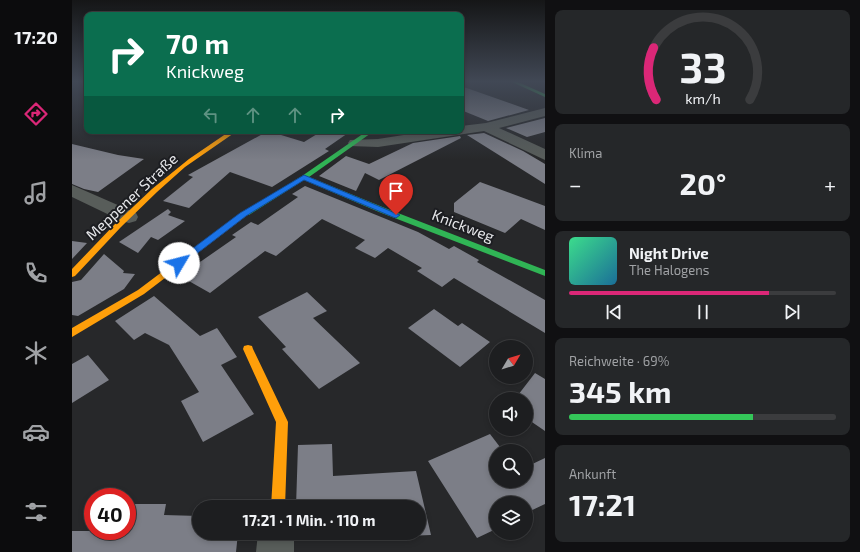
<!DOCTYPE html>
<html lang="de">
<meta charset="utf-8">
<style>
:root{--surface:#1d1e20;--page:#252729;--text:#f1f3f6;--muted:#a0a2a5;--line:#3b3c3e;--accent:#db2777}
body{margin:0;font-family:"Exo 2",sans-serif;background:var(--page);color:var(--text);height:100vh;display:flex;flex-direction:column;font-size:15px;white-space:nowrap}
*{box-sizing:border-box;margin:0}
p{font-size:13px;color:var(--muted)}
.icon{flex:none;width:22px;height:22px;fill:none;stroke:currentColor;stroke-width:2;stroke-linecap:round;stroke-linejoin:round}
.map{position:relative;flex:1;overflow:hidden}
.side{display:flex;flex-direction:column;gap:10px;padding:10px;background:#101012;width:315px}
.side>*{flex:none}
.banner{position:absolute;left:12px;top:12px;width:380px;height:122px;border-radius:8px;box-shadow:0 2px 6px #0003,0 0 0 1px var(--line);background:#0b6e4f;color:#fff;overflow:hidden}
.needle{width:26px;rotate:52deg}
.controls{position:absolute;left:417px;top:340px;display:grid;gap:8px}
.controls a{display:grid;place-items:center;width:44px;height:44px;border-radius:50%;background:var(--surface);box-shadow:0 2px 6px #0003,0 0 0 1px var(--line);font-size:20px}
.speed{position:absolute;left:12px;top:488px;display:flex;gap:8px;font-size:20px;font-weight:700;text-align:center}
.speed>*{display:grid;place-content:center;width:52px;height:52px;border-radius:50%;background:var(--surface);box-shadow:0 2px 6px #0003,0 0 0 1px var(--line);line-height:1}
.speed .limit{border:6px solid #d22;background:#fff;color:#111}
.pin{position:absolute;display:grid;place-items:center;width:34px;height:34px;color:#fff;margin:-41px -17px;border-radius:50% 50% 50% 0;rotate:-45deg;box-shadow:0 0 4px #0007}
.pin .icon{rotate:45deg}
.me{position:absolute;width:44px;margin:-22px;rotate:53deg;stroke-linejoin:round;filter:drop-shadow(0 0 3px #0008)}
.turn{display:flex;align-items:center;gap:14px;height:84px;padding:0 16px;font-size:18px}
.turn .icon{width:52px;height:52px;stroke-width:2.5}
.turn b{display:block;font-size:28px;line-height:34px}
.lanes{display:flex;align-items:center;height:38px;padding:0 16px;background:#0003;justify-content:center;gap:20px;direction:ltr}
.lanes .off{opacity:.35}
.big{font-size:30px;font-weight:700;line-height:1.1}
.side .tile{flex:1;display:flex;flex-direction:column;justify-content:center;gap:6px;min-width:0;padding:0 14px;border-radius:8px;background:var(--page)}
.side .dial{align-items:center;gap:0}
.dial svg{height:104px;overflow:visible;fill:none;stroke:var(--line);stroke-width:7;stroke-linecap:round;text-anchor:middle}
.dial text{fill:var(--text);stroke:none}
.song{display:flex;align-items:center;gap:12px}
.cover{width:48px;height:48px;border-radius:6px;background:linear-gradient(135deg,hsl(150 70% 55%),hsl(200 70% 35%))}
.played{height:4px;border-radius:2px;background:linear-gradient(90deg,var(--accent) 75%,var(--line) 75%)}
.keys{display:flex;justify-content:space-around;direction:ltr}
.heat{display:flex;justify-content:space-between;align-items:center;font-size:22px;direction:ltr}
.charge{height:6px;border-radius:3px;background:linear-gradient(90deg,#34c759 69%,var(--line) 0)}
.trip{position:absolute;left:120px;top:500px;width:234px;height:40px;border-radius:20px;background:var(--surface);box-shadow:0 2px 6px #0003,0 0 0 1px var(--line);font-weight:700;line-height:40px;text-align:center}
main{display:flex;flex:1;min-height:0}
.tab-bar{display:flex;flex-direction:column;width:72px;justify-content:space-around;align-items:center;background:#0c0c0d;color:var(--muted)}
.tab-bar .icon{width:28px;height:28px}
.tab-bar .selected{color:var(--accent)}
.tab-bar b{font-size:18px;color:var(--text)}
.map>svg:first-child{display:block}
.building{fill:#7c7e87}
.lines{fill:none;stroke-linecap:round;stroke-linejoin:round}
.street{fill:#585d5a;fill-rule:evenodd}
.fast{fill:#30b455;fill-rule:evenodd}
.slow{fill:#ff9f0a;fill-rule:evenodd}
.route{fill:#1a73e8;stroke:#114b97}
.labels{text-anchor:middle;stroke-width:4;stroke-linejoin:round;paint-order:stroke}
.street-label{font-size:15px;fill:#e7e8eb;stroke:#1c1d21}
</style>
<main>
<nav class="tab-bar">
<b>17:20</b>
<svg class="icon selected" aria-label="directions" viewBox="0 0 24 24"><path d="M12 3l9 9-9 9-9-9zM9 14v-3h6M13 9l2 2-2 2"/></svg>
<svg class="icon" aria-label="music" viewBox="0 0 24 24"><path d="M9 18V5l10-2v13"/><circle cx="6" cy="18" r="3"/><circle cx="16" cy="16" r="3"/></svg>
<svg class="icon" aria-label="phone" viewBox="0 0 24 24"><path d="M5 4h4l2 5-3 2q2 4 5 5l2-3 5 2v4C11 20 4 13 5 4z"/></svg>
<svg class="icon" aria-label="climate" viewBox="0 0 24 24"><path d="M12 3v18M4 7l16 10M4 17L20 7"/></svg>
<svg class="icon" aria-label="car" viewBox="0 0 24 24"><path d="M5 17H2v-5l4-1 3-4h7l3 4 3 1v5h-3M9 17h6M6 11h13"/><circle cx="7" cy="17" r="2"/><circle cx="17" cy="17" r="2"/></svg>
<svg class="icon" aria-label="filters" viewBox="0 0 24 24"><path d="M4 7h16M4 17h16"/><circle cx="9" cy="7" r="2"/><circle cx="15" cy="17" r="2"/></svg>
</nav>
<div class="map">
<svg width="473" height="552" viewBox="0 0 473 552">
<rect width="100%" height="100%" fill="#27282a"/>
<path class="building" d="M389,86L457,110L416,121L389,110Z
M473,118V132L455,137L434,128Z
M196,131L232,142L250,131H279L253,149L257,151L200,187L158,172L117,208L91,201L121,177L116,175Z
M412,133L451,151L473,164V184L395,135Z
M388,136L389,138L307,180L293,173L284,191L247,176L274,156L297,164L341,143Z
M0,144L46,155L72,159L26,192L12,189L0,184Z
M408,182L473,206V230L449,219L433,233L382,212V203Z
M233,186L346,232L377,249L382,246L407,260L405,262L473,300V333L382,278L370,287L345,271L350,268L316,248L303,258L283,248L293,240L250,219L204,256L193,251L138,293L108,276L164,237L160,235L179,222L186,225L226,197L220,194Z
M96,209L99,212L96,215L113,221L86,240L79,237L66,253L47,242Z
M0,241L15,243L0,259Z
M32,254L52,271L51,273L63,274L52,289L6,316L0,315V282L9,280Z
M235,292L255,311L241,318L288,363L247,389L210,349L214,347L186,317Z
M82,296L128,336L145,328L165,357L149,365L182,414L131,442L109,401L127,392L97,345L73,333L62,340L43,321Z
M362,309L386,326L390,323L418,342L388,367L336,328Z
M16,355L37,380L0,403V364Z
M463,373L473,379V431L454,418V399H443Z
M418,434L431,451H424V481H454V467L473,458V504L454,513V503H424V529L405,538L356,461Z
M260,444L261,476L344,471L359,535L285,538L284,533H347V507H224L226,445Z
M55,504H94L92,515L127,516V533H166L164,552H0V531H55Z"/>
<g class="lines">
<path class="street" d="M473,108V116L427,128L473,149V160L412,131L306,147L278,146L276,143L278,140L306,139L357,131H389V126L414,123Z
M0,185L64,213L66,217L64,221L57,223L50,221L0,197Z
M186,533H222V552H184Z"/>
<path class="fast" d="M440,82H446L473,94V97Z
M295,131H302L237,177L313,208L473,270V276L307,212L232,180L177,215H174L170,213L230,176Z"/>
<path class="slow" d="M158,131H165L113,167L85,192L49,227L3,276L0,277V269L43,224L80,189L117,159Z
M171,211H174L178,213L72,294L0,337V328L66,290Z
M176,345L180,346L181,349L216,422L213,507H199L204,422L171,349L172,346Z"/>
</g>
<linearGradient id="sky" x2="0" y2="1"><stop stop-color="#151617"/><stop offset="0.51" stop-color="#414855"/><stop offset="1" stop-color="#414855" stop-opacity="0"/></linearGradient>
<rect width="473" height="160" fill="url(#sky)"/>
<path class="route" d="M232,175L328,215L324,218L321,217L232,180L174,216L110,265H104L103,263L104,261L168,213Z"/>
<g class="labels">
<g class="street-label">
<text transform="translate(60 197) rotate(-43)" y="5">Meppener Straße</text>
<text transform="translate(391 226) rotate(21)" y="5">Knickweg</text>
</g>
</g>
</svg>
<div class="controls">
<a><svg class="needle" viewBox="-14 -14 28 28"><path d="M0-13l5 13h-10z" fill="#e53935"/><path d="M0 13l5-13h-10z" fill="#a0a2a5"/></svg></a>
<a><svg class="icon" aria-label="sound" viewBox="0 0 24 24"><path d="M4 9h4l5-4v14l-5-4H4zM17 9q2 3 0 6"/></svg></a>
<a><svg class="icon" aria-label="search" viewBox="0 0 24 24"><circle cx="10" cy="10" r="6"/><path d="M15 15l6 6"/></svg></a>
<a><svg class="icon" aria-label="layers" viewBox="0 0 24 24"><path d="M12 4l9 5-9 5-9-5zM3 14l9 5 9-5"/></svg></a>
</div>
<div class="speed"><div class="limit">40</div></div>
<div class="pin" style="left:324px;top:215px;background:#d93025"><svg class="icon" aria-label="arrive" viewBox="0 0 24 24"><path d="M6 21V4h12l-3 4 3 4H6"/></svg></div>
<svg class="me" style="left:107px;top:263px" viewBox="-20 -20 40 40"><circle r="19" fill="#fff"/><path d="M0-13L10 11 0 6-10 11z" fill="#1a73e8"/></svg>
<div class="trip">17:21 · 1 Min. · 110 m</div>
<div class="banner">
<div class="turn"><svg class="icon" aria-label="right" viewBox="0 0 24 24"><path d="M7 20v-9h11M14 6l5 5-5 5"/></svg><div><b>70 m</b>Knickweg</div></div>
<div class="lanes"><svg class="icon off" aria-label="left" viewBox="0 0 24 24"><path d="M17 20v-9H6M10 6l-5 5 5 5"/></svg><svg class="icon off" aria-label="ahead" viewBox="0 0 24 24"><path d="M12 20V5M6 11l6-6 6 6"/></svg><svg class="icon off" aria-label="ahead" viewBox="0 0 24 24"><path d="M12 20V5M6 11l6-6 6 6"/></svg><svg class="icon" aria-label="right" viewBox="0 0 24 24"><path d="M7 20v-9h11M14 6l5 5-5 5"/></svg></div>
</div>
</div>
<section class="side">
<div class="tile dial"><svg viewBox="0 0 100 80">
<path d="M14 69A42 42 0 1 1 86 69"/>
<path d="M14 69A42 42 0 0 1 12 29" stroke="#db2777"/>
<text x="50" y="56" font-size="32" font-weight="700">33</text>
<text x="50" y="72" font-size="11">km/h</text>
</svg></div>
<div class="tile"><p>Klima</p>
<div class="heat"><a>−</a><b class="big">20°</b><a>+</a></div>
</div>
<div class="tile">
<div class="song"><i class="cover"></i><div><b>Night Drive</b><p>The Halogens</p></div></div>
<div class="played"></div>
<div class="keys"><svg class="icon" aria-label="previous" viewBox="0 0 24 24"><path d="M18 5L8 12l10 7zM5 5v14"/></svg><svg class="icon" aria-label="pause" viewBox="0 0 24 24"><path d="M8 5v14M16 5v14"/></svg><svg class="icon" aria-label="next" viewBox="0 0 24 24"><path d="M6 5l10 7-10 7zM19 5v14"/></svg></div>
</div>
<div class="tile"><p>Reichweite · 69%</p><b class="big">345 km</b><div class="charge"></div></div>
<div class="tile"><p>Ankunft</p><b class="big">17:21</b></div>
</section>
</main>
